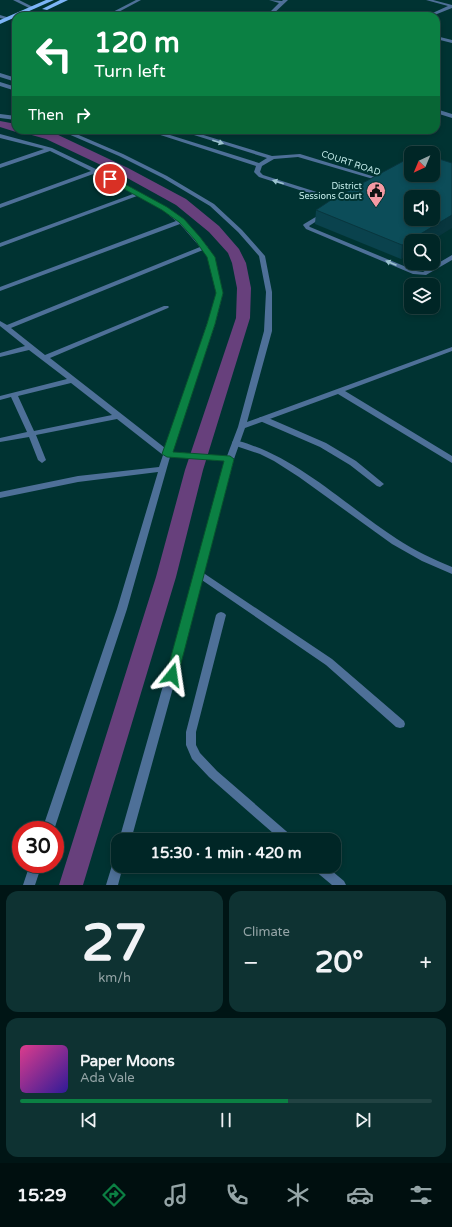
<!DOCTYPE html>
<meta charset="utf-8">
<style>
:root{--surface:#002626;--page:#0e3232;--text:#f1f3f6;--muted:#95a5a7;--line:#224343;--accent:#0b8043}
body{margin:0;font-family:"Varela Round",sans-serif;background:var(--page);color:var(--text);height:100vh;display:flex;flex-direction:column;font-size:15px;white-space:nowrap}
*{box-sizing:border-box;margin:0}
p{font-size:13px;color:var(--muted)}
.icon{flex:none;width:22px;height:22px;fill:none;stroke:currentColor;stroke-width:2;stroke-linecap:round;stroke-linejoin:round}
.map{position:relative;height:885px;overflow:hidden}
.details{display:flex;flex-direction:column;gap:6px;padding:6px;background:#001515;flex:1}
.details>*{flex:none}
.top-card{position:absolute;left:12px;top:12px;width:428px;height:122px;border-radius:12px;box-shadow:0 2px 6px #0003,0 0 0 1px var(--line);background:#0b8043;color:#fff;overflow:hidden}
.needle{width:26px;rotate:224deg}
.buttons{position:absolute;left:404px;top:146px;display:grid;gap:8px}
.buttons a{display:grid;place-items:center;width:36px;height:36px;border-radius:8px;background:var(--surface);box-shadow:0 2px 6px #0003,0 0 0 1px var(--line);font-size:20px}
.speed{position:absolute;left:12px;top:821px;display:flex;gap:8px;font-size:20px;font-weight:700;text-align:center}
.speed>*{display:grid;place-content:center;width:52px;height:52px;border-radius:50%;background:var(--surface);box-shadow:0 2px 6px #0003,0 0 0 1px var(--line);line-height:1}
.speed .limit{border:6px solid #d22;background:#fff;color:#111}
.pin{position:absolute;display:grid;place-items:center;width:34px;height:34px;color:#fff;margin:-17px;border:2px solid #fff;border-radius:50%;box-shadow:0 1px 4px #0007}
.me{position:absolute;width:44px;margin:-22px;rotate:15deg;stroke-linejoin:round;filter:drop-shadow(0 0 3px #0008)}
.turn{display:flex;align-items:center;gap:14px;height:84px;padding:0 16px;font-size:18px}
.turn .icon{width:52px;height:52px;stroke-width:2.5}
.turn b{display:block;font-size:28px;line-height:34px}
.then{display:flex;align-items:center;height:38px;padding:0 16px;background:#0003;gap:8px;font-size:15px}
.big{font-size:30px;font-weight:800;line-height:1.1}
.details .card{flex:1;display:flex;flex-direction:column;justify-content:center;gap:6px;min-width:0;padding:0 14px;border-radius:12px;background:var(--page)}
.details .dial{align-items:center;gap:0}
.dial b{font-size:52px;line-height:1}
.song{display:flex;align-items:center;gap:12px}
.cover{width:48px;height:48px;border-radius:6px;background:linear-gradient(135deg,hsl(330 70% 55%),hsl(250 70% 35%))}
.played{height:4px;border-radius:2px;background:linear-gradient(90deg,var(--accent) 65%,var(--line) 65%)}
.keys{display:flex;justify-content:space-around;direction:ltr}
.heat{display:flex;justify-content:space-between;align-items:center;font-size:22px;direction:ltr}
.details .tiles{flex:1;display:grid;gap:6px;grid-template-columns:1fr 1fr}
.card:last-child{grid-column:span 2}
.trip{position:absolute;left:111px;top:833px;width:230px;height:40px;border-radius:12px;background:var(--surface);box-shadow:0 2px 6px #0003,0 0 0 1px var(--line);font-weight:800;line-height:40px;text-align:center}
.dock{display:flex;height:64px;justify-content:space-around;align-items:center;background:#000f0f;color:var(--muted)}
.dock .icon{width:28px;height:28px}
.dock .on{color:var(--accent)}
.dock b{font-size:18px;color:var(--text)}
.map>svg:first-child{display:block}
.lines{fill:none;stroke-linecap:round;stroke-linejoin:round}
.canal{fill:#67407c;fill-rule:evenodd}
.service{fill:#4e7098;fill-rule:evenodd}
.minor{fill:#4e7098;fill-rule:evenodd}
.tertiary{fill:#4e7098;fill-rule:evenodd}
.primary{fill:#7cb4f6;fill-rule:evenodd}
.wall{fill:#0a424d}
.shaded-wall{fill:#08363e}
.building{fill:#0c4d59;stroke:#08363e;fill-rule:evenodd}
.oneway{fill:#9cc3cf}
.route{fill:#0b8043;stroke:#07532c}
.labels{text-anchor:middle;stroke-width:4;stroke-linejoin:round;paint-order:stroke}
.far-street-label{font-size:9px;fill:#c6efed;stroke:#003332}
.far-poi-label{font-size:9px;fill:#c6efed;stroke:#003332;text-anchor:end}
</style>
<div class="map">
<svg width="452" height="885" viewBox="0 0 452 885">
<rect width="100%" height="100%" fill="#003332"/>
<g class="lines">
<path class="canal" d="M0,121L16,124V130H40L54,133L128,168L186,199L219,226L239,249L246,263L251,288L250,318L203,470L176,577L83,885H59L156,577L185,470L236,318L237,288L232,263L228,253L209,232L176,205L120,174L46,139L21,132L20,131L16,132L0,127Z"/>
<path class="service" d="M260,417H266L326,443L356,461L384,484L380,487L377,486L350,465L320,447L260,421L259,419Z
M233,441C239,440 245,443 251,445C303,463 351,509 397,539C415,551 433,559 452,567V574L422,561L392,544L299,477L274,461L260,454L233,445L232,443Z
M199,571L202,572L332,659L404,721L405,724L404,727L400,728L396,727L326,665L196,576L194,574L196,572Z"/>
<path class="minor" d="M13,0H19L35,8L31,9Z
M136,0H141L111,16H105Z
M269,0L282,1L283,0H288L271,16H266L279,3Z
M426,0H433L452,5V8L432,16H426L448,6Z
M0,15L10,18V19L8,20L0,18Z
M436,36L452,40V43L436,39Z
M436,109L452,114V118L436,113Z
M0,114L16,116V120L0,118Z
M59,130H67L123,154L167,176L214,204L242,230L265,256L272,292V331L247,422L452,347V351L345,391L452,456V463L338,394L245,428L234,459L192,619L131,840H119L182,619L225,461L170,457L127,609L54,830H42L117,609L158,472L78,482L0,498V492L78,476L159,467L163,455L117,419L36,435L46,460L42,463L38,460L29,437L0,442V438L27,432L11,397L0,400V396L67,379L29,350L0,357V353L25,346L0,326V321L7,325L200,247L180,224L0,291V287L176,221L163,210L137,196L0,247V243L133,194L96,173L0,208V204L91,171L50,151L0,168V164L44,149L0,138V134L52,148L98,170L167,208L183,220L207,246L214,257L223,293L215,324L172,452L227,456L238,427L264,331L266,292L259,256L238,232L210,206L163,178L119,156ZM203,250L208,257L217,293L207,324L165,448L50,358L168,308L169,307L168,306H164L45,355L11,328ZM71,383L112,415L34,431L18,396Z
M221,612L224,613L226,615L196,732V745L200,753L217,771L293,837L295,840H281L209,777L192,759L186,745V732L216,615L218,613Z
M118,858V866H123L118,885H106L114,859Z
M30,864H42L35,885H23Z
M312,866H326L344,881L346,885H332L314,870Z"/>
<path class="tertiary" d="M0,73L16,78V82L0,77Z
M0,82L16,87V91L0,86Z
M145,130H154L259,163L267,158L178,130H187L272,156L300,154L385,180L382,182L380,181L298,157L274,159L262,166L260,172L263,175L345,201L346,202L343,204L259,177L254,172L256,166Z
M324,212L326,213V215L309,226L310,227L416,271L423,272L452,255V260L426,275L413,274L306,229L303,225L304,224Z"/>
<path class="primary" d="M46,0H54L0,24V20Z
M60,0H68L47,10L42,9Z"/>
</g>
<path class="wall" d="M316,210L411,241V253L401,259L315,224Z"/>
<path class="shaded-wall" d="M452,215V228L431,241H411V253L401,259L402,245Z"/>
<path class="building" d="M411,157V175H433V157L452,163V215L402,245L316,210L331,200ZM411,197H433V219H411Z"/>
<defs><path id="oneway-solid" d="M-6-.8H1V-3.2L6.5 0L1 3.2V.8H-6Z"/></defs>
<g class="oneway">
<use href="#oneway-solid" transform="translate(218 142) rotate(18)"/>
<use href="#oneway-solid" transform="translate(278 182) rotate(-162)"/>
<use href="#oneway-solid" transform="translate(391 263) rotate(-157)"/>
</g>
<path class="route" d="M108,177H112L167,207L184,219L200,237L215,257L223,293L215,324L173,452L230,456L234,459L178,675L176,678L172,679L168,678L166,675L224,461L167,457L162,454L207,324L216,293L207,257L195,240L179,222L162,210L108,180Z"/>
<defs>
<symbol id="civic-pin" viewBox="-11 -11 22 30"><path d="M0 17L-7.5 6A9.5 9.5 0 1 1 7.5 6Z" fill="#f49aa4" stroke="#003332"/><path d="M-.6-6.5H3V-4.5H.6V-3L4-1V1h2V6H-6V1h2V-1L-.6-3ZM-1.2 2.5V6h2.4V2.5Z" fill="#111"/></symbol>
</defs>
<g fill-rule="evenodd">
<use href="#civic-pin" x="365" y="180" width="22" height="30"/>
</g>
<g class="labels">
<g class="far-street-label">
<text transform="translate(351 163) rotate(18)" y="3">COURT ROAD</text>
</g>
<g class="far-poi-label">
<text x="362" y="189">District<tspan x="362" dy="10">Sessions Court</tspan></text>
</g>
</g>
</svg>
<div class="buttons">
<a><svg class="needle" viewBox="-14 -14 28 28"><path d="M0-13l5 13h-10z" fill="#e53935"/><path d="M0 13l5-13h-10z" fill="#95a5a7"/></svg></a>
<a><svg class="icon" aria-label="sound" viewBox="0 0 24 24"><path d="M4 9h4l5-4v14l-5-4H4zM17 9q2 3 0 6"/></svg></a>
<a><svg class="icon" aria-label="search" viewBox="0 0 24 24"><circle cx="10" cy="10" r="6"/><path d="M15 15l6 6"/></svg></a>
<a><svg class="icon" aria-label="layers" viewBox="0 0 24 24"><path d="M12 4l9 5-9 5-9-5zM3 14l9 5 9-5"/></svg></a>
</div>
<div class="speed"><div class="limit">30</div></div>
<div class="pin" style="left:110px;top:179px;background:#d93025"><svg class="icon" aria-label="arrive" viewBox="0 0 24 24"><path d="M6 21V4h12l-3 4 3 4H6"/></svg></div>
<svg class="me" style="left:172px;top:675px" viewBox="-20 -20 40 40"><path d="M0-17L14 15 0 8-14 15z" fill="#0b8043" stroke="#fff" stroke-width="4"/></svg>
<div class="trip">15:30 · 1 min · 420 m</div>
<div class="top-card">
<div class="turn"><svg class="icon" aria-label="left" viewBox="0 0 24 24"><path d="M17 20v-9H6M10 6l-5 5 5 5"/></svg><div><b>120 m</b>Turn left</div></div>
<div class="then">Then<svg class="icon" aria-label="right" viewBox="0 0 24 24"><path d="M7 20v-9h11M14 6l5 5-5 5"/></svg></div>
</div>
</div>
<section class="details">
<div class="tiles">
<div class="card dial"><b>27</b><p>km/h</p></div>
<div class="card"><p>Climate</p>
<div class="heat"><a>−</a><b class="big">20°</b><a>+</a></div>
</div>
<div class="card">
<div class="song"><i class="cover"></i><div><b>Paper Moons</b><p>Ada Vale</p></div></div>
<div class="played"></div>
<div class="keys"><svg class="icon" aria-label="previous" viewBox="0 0 24 24"><path d="M18 5L8 12l10 7zM5 5v14"/></svg><svg class="icon" aria-label="pause" viewBox="0 0 24 24"><path d="M8 5v14M16 5v14"/></svg><svg class="icon" aria-label="next" viewBox="0 0 24 24"><path d="M6 5l10 7-10 7zM19 5v14"/></svg></div>
</div>
</div>
</section>
<nav class="dock">
<b>15:29</b>
<svg class="icon on" aria-label="directions" viewBox="0 0 24 24"><path d="M12 3l9 9-9 9-9-9zM9 14v-3h6M13 9l2 2-2 2"/></svg>
<svg class="icon" aria-label="music" viewBox="0 0 24 24"><path d="M9 18V5l10-2v13"/><circle cx="6" cy="18" r="3"/><circle cx="16" cy="16" r="3"/></svg>
<svg class="icon" aria-label="phone" viewBox="0 0 24 24"><path d="M5 4h4l2 5-3 2q2 4 5 5l2-3 5 2v4C11 20 4 13 5 4z"/></svg>
<svg class="icon" aria-label="climate" viewBox="0 0 24 24"><path d="M12 3v18M4 7l16 10M4 17L20 7"/></svg>
<svg class="icon" aria-label="car" viewBox="0 0 24 24"><path d="M5 17H2v-5l4-1 3-4h7l3 4 3 1v5h-3M9 17h6M6 11h13"/><circle cx="7" cy="17" r="2"/><circle cx="17" cy="17" r="2"/></svg>
<svg class="icon" aria-label="filters" viewBox="0 0 24 24"><path d="M4 7h16M4 17h16"/><circle cx="9" cy="7" r="2"/><circle cx="15" cy="17" r="2"/></svg>
</nav>
